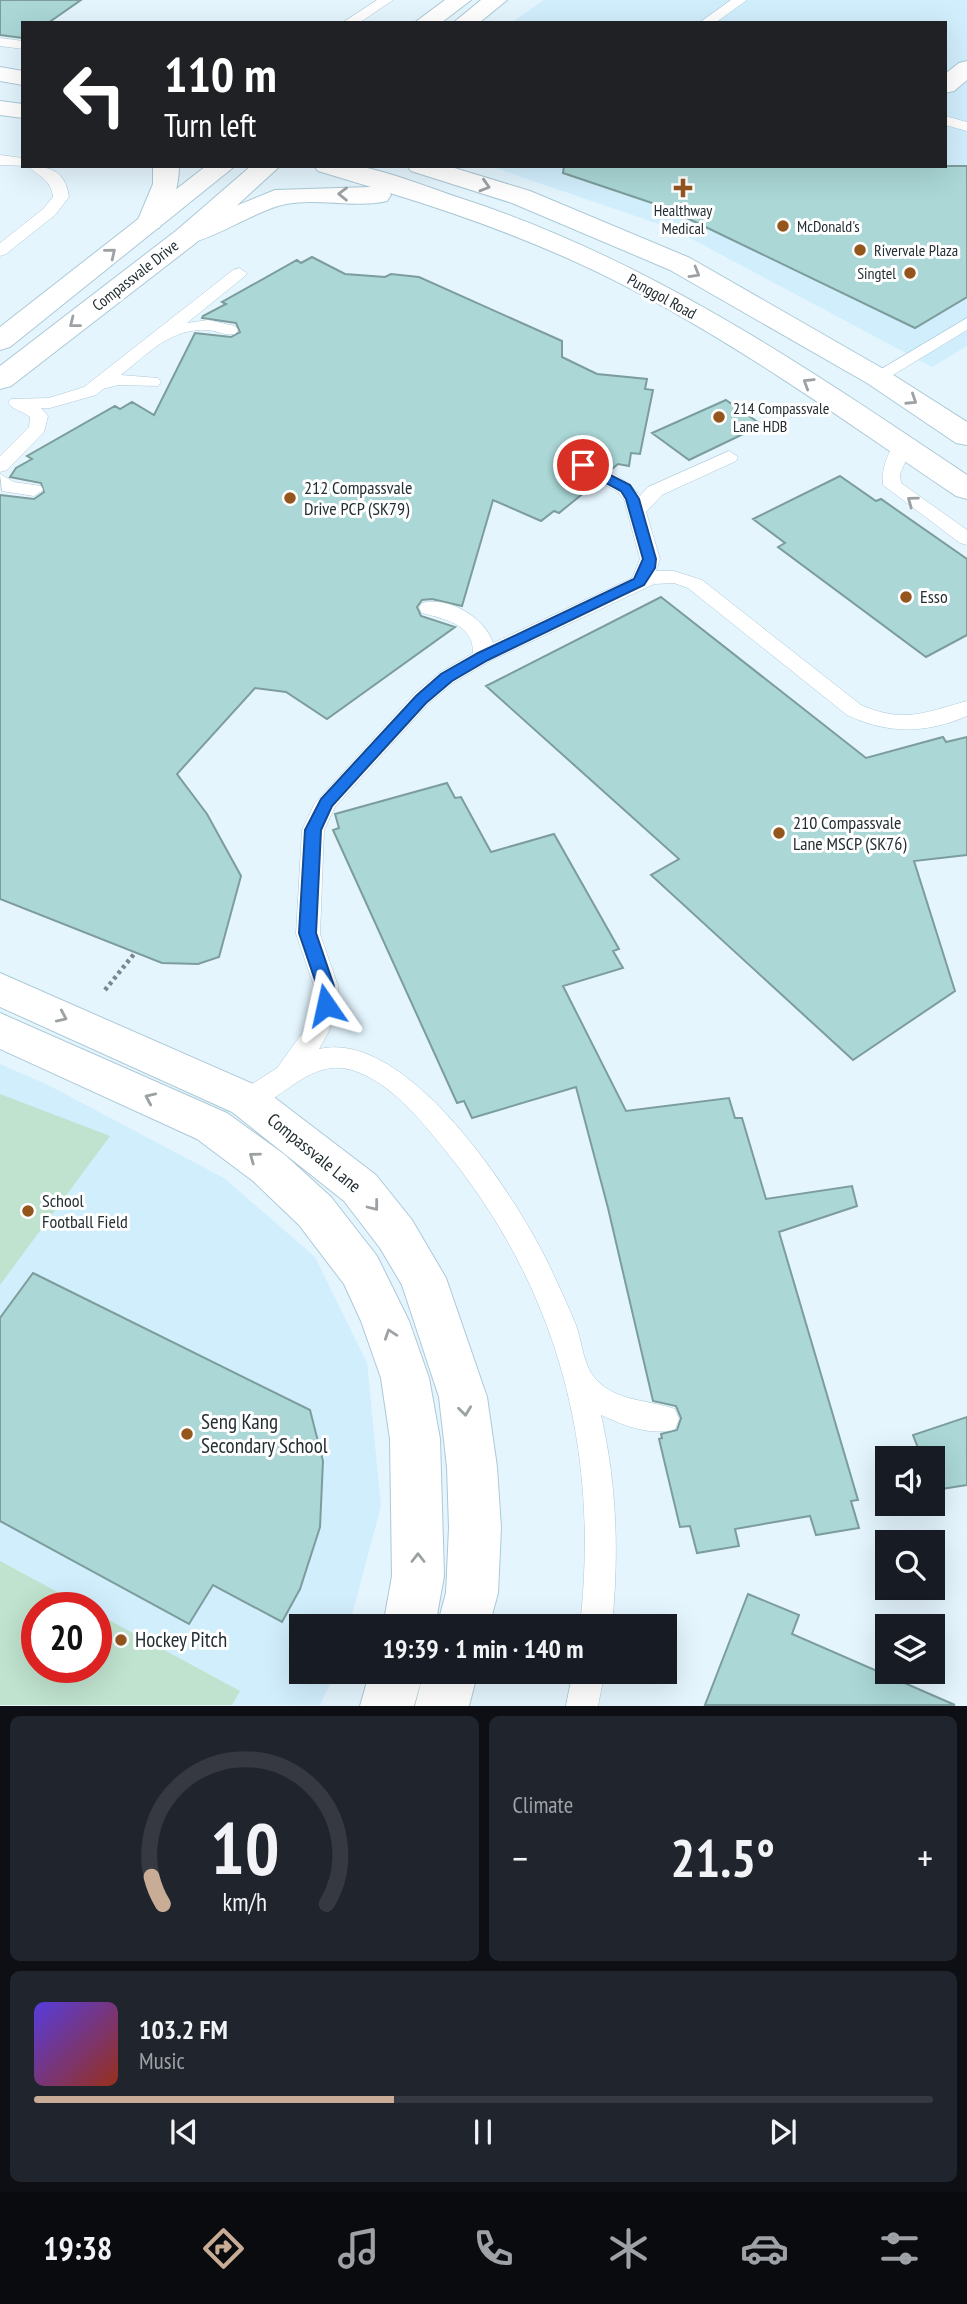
<!DOCTYPE html>
<meta charset="utf-8">
<style>
:root{--surface:#171b24;--page:#20242c;--text:#f1f3f6;--muted:#9ea1a6;--line:#363941;--accent:#c8ac95}
body{margin:0;font-family:"PT Sans Narrow",sans-serif;background:var(--page);color:var(--text);height:100vh;display:flex;flex-direction:column;font-size:26px;white-space:nowrap}
*{box-sizing:border-box;margin:0}
p{font-size:23px;color:var(--muted)}
.icon{flex:none;width:38px;height:38px;fill:none;stroke:currentColor;stroke-width:2;stroke-linecap:round;stroke-linejoin:round}
.map{position:relative;height:1706px;overflow:hidden}
.drawer{display:flex;flex-direction:column;gap:10px;padding:10px;background:#0d0f14;flex:1}
.drawer>*{flex:none}
.guide{position:absolute;left:21px;top:21px;width:926px;height:147px;border-radius:0px;box-shadow:0 7px 28px #0002;background:#202124;color:#fff;overflow:hidden}
.controls{position:absolute;left:875px;top:1446px;display:grid;gap:14px}
.controls a{display:grid;place-items:center;width:70px;height:70px;border-radius:0px;background:var(--surface);box-shadow:0 7px 28px #0002;font-size:35px}
.speed{position:absolute;left:21px;top:1592px;display:flex;gap:14px;font-size:35px;font-weight:700;text-align:center}
.speed>*{display:grid;place-content:center;width:91px;height:91px;border-radius:50%;background:var(--surface);box-shadow:0 7px 28px #0002;line-height:1}
.speed .limit{border:10px solid #d22;background:#fff;color:#111}
.pin{position:absolute;display:grid;place-items:center;width:60px;height:60px;color:#fff;margin:-30px;border:4px solid #fff;border-radius:50%;box-shadow:0 2px 7px #0007}
.me{position:absolute;width:77px;margin:-38px;rotate:349deg;stroke-linejoin:round;filter:drop-shadow(0 0 5px #0008)}
.turn{display:flex;align-items:center;gap:24px;height:147px;padding:0 28px;font-size:32px}
.turn .icon{width:91px;height:91px;stroke-width:2.5}
.turn b{display:block;font-size:49px;line-height:60px}
.big{font-size:52px;font-weight:600;line-height:1.1}
.drawer .tile{flex:1;display:flex;flex-direction:column;justify-content:center;gap:10px;min-width:0;padding:0 24px;border-radius:10px;background:var(--page)}
.drawer .dial{align-items:center;gap:0}
.dial svg{height:182px;overflow:visible;fill:none;stroke:var(--line);stroke-width:7;stroke-linecap:round;text-anchor:middle}
.dial text{fill:var(--text);stroke:none}
.song{display:flex;align-items:center;gap:21px}
.cover{width:84px;height:84px;border-radius:10px;background:linear-gradient(135deg,hsl(250 70% 55%),hsl(10 70% 35%))}
.played{height:7px;border-radius:4px;background:linear-gradient(90deg,var(--accent) 40%,var(--line) 40%)}
.keys{display:flex;justify-content:space-around;direction:ltr}
.heat{display:flex;justify-content:space-between;align-items:center;font-size:38px;direction:ltr}
.drawer .tiles{flex:1;display:grid;gap:10px;grid-template-columns:1fr 1fr}
.tile:last-child{grid-column:span 2}
.trip{position:absolute;left:289px;top:1614px;width:388px;height:70px;border-radius:0px;background:var(--surface);box-shadow:0 7px 28px #0002;font-weight:600;line-height:70px;text-align:center}
.menu{display:flex;height:112px;justify-content:space-around;align-items:center;background:#090b0e;color:var(--muted)}
.menu .icon{width:49px;height:49px}
.menu .active{color:var(--accent)}
.menu b{font-size:32px;color:var(--text)}
.map>svg:first-child{display:block}
.built{fill:#d1eefd;fill-rule:evenodd}
.green{fill:#bfe3cf}
.building{fill:#abd7d7;stroke:#7c9d9c;stroke-width:2}
.lines{fill:none;stroke-linecap:round;stroke-linejoin:round}
.service-casing{stroke:#acc9d7;stroke-width:1}
.minor-casing{stroke:#acc9d7;stroke-width:2}
.tertiary-casing{stroke:#acc9d7;stroke-width:2}
.secondary-casing{stroke:#acc9d7;stroke-width:2}
.path{stroke:#7a888f;stroke-width:4.5;stroke-dasharray:3.5 3.5;stroke-linecap:butt}
.service{fill:#fff;fill-rule:evenodd}
.minor{fill:#fff;fill-rule:evenodd}
.tertiary{fill:#fff;fill-rule:evenodd}
.secondary{fill:#fff;fill-rule:evenodd}
.oneway{stroke:#9ca1a4}
.route{fill:#1a73e8;stroke:#114b97;stroke-width:2}
.poi-dot{fill:#95561e;stroke:#fff;stroke-width:2.5}
.labels{text-anchor:middle;stroke-width:6;stroke-linejoin:round;paint-order:stroke}
.far-poi-label{font-size:16px;fill:#242f34;stroke:#fff;text-anchor:start}
.far-street-label{font-size:16px;fill:#242f34;stroke:#fff}
.poi-label{font-size:18px;fill:#242f34;stroke:#fff;text-anchor:start}
.street-label{font-size:18px;fill:#242f34;stroke:#fff}
.near-poi-label{font-size:21px;fill:#242f34;stroke:#fff;text-anchor:start}
</style>
<div class="map">
<svg width="967" height="1706" viewBox="0 0 967 1706">
<rect width="100%" height="100%" fill="#e4f5fe"/>
<path class="built" d="M544,0H967V346L932,367L673,229L490,166H945V23H511Z
M0,1064L48,1085L224,1178L315,1257L367,1363L381,1506L349,1626H301V1671H336L320,1705H0ZM37,1608H96V1668H37Z"/>
<path class="green" d="M0,1094L110,1136L0,1285Z
M0,1561L87,1608H37V1668H96V1613L240,1691L232,1705H0Z"/>
<path class="building" d="M0,0H81L48,23H23V38L0,35Z
M564,166H967V297L915,328L664,207L563,173Z
M312,257L345,274L385,277L391,274L419,277L562,341V357L597,374L647,379L645,389L653,390L640,454L631,453L629,466L618,464L612,469L593,460L576,458L572,464L574,470L596,483L559,513L554,511L541,521L493,500L462,606L432,599L422,600L417,607L421,616L455,627L327,719L286,692L255,688L177,774L207,814L241,876L219,957L198,964L162,963L0,899V495L34,499L44,492L41,483L10,477L16,468L32,459L27,456L115,406L120,409L132,402L154,415L195,333L231,337L240,332L236,323L202,318L203,316L226,304L222,302L297,260L301,263Z
M726,400L762,425L689,460L652,433Z
M840,476L876,501L881,499L967,559V635L926,657L778,547L785,543L753,519Z
M661,597L866,758L943,737L946,742L967,737V855L914,861L955,991L853,1060L651,875L679,859L486,686Z
M447,783L455,798L461,797L491,852L554,834L619,949L613,951L623,968L563,986L626,1111L729,1098L735,1118H742L766,1199L852,1186L857,1206L779,1232L858,1500L851,1501L859,1528L816,1535L810,1516L735,1529L739,1546L697,1553L690,1526L680,1527L659,1439L662,1438L661,1434L677,1430L681,1418L676,1406L653,1401L608,1208L576,1087L472,1118L464,1101L457,1103L333,830L339,828L335,814Z
M33,1273L310,1410L323,1461L320,1527L300,1589L282,1622L213,1585L189,1624L0,1521V1318Z
M967,1417V1485L935,1490L933,1458H922L913,1435Z
M748,1594L799,1615L792,1634L955,1705H705Z"/>
<g class="lines">
<defs>
<path id="service" d="M377,0H393L359,23H342Z
M731,0H747L715,23H699Z
M0,38L23,41V49L0,46Z
M945,116L967,122V131L945,125Z
M0,155L23,158V166C47,166 65,168 69,197L55,215L6,254L0,256V243L43,209L53,197C51,179 39,177 28,166L0,165Z
M239,268L247,273L245,276L187,323L208,320L235,326L238,330L235,334C225,336 218,331 208,330C170,328 149,353 121,375L158,378L161,382L158,386L118,385L103,389L96,395L50,408H41L48,416L44,432L7,470L0,472V456L29,427L30,417C23,411 13,410 8,403L11,399L49,398L84,387L233,270Z
M967,318V330L883,381H871L868,377Z
M903,441L912,446L900,474L901,483L967,530V545L960,543L883,485C881,471 888,444 903,441Z
M729,451L738,457L736,461L662,495L646,512L660,559L656,571H674L702,580L861,705C904,724 926,712 967,701V716C926,734 887,734 847,715L688,588L674,583L654,584L490,661L453,683L428,704L335,807L324,830L320,934L338,986V1005L328,1033L319,1049C408,1028 518,1199 550,1267C559,1286 568,1306 576,1325C581,1340 583,1358 590,1371C608,1402 647,1399 675,1409L679,1419L675,1429C653,1437 622,1425 601,1415C617,1485 619,1554 612,1626H580C600,1448 558,1288 444,1149C420,1119 390,1082 352,1070C303,1055 272,1119 238,1107L234,1100L238,1093L277,1068L305,1029L314,1005V986L296,934L302,830L315,803L414,694L439,673L473,653C474,624 444,619 422,613L419,608L422,603C448,596 485,617 493,643L632,578L640,559L624,499L618,492L576,469L574,465L576,461C594,457 630,482 640,496L648,487Z
M0,474L14,482L41,486L43,490L34,496L2,491Z
M573,1671H605L598,1706H566Z"/>
<path id="minor" d="M967,61V80L954,91L945,93V74L959,63Z
M0,973L262,1088L376,1175L412,1220L446,1278L487,1397L497,1467L501,1528L498,1593L489,1626H437L446,1593L449,1528L447,1467L439,1397L402,1285L380,1248L344,1201L232,1112L0,1007Z
M0,1013L227,1113L285,1155L331,1197L377,1256L409,1321L429,1378L440,1439L444,1576L435,1626H383L392,1576L390,1439L381,1378L361,1321L344,1284L299,1225L253,1181L197,1139L0,1049Z
M370,1671H424L414,1706H360Z
M424,1671H478L469,1706H415Z"/>
<path id="tertiary" d="M445,0H471L441,23H414Z
M481,0H507L479,23H453Z
M206,166H235L10,347L0,350V327Z
M251,166H280L197,242L11,386L0,389V366L177,230Z"/>
<path id="secondary" d="M0,67L23,71V85L0,81Z
M0,101L23,104V118L0,115Z
M153,166H179C179,187 172,210 159,228L150,230L141,228L137,222L153,184Z
M314,166C328,166 343,164 357,166C392,172 429,188 463,199C648,259 806,367 967,475V499L956,496C851,425 748,351 637,292C558,250 475,219 390,193L391,195L387,201C353,209 313,196 278,206C247,216 219,236 187,244L177,242L173,236L177,230L275,190L371,187L318,171Z
M407,166H448L530,191L690,258L887,371L967,422V445L956,443L867,383L670,270L512,203L411,171Z"/>
</defs>
<use href="#service" class="service-casing"/>
<use href="#minor" class="minor-casing"/>
<use href="#tertiary" class="tertiary-casing"/>
<use href="#secondary" class="secondary-casing"/>
<path class="path" d="M105,990L134,954"/>
<use href="#service" class="service"/>
<use href="#minor" class="minor"/>
<use href="#tertiary" class="tertiary"/>
<use href="#secondary" class="secondary"/>
</g>
<defs><path id="oneway-chevron" d="M-2-3.5L2.5 0L-2 3.5" fill="none" stroke-width="1.6" stroke-linecap="round" stroke-linejoin="round" transform="scale(1.75)"/></defs>
<g class="oneway">
<use href="#oneway-chevron" transform="translate(485 186) rotate(17)"/>
<use href="#oneway-chevron" transform="translate(343 194) rotate(-179)"/>
<use href="#oneway-chevron" transform="translate(111 253) rotate(-39)"/>
<use href="#oneway-chevron" transform="translate(695 273) rotate(30)"/>
<use href="#oneway-chevron" transform="translate(74 323) rotate(142)"/>
<use href="#oneway-chevron" transform="translate(808 383) rotate(-148)"/>
<use href="#oneway-chevron" transform="translate(912 400) rotate(33)"/>
<use href="#oneway-chevron" transform="translate(912 501) rotate(-144)"/>
<use href="#oneway-chevron" transform="translate(62 1017) rotate(24)"/>
<use href="#oneway-chevron" transform="translate(150 1098) rotate(-156)"/>
<use href="#oneway-chevron" transform="translate(254 1157) rotate(-144)"/>
<use href="#oneway-chevron" transform="translate(374 1206) rotate(52)"/>
<use href="#oneway-chevron" transform="translate(390 1334) rotate(-109)"/>
<use href="#oneway-chevron" transform="translate(465 1411) rotate(83)"/>
<use href="#oneway-chevron" transform="translate(418 1558) rotate(-90)"/>
</g>
<path class="route" d="M583,461L630,485L639,499L656,559L655,568L644,585L488,660L452,681L426,703L332,806L321,830L316,933L334,986L335,1005L332,1009H320L317,986L299,933L305,830L321,799L416,696L441,674L478,653L634,579L643,559L626,499L621,491L578,468V463Z"/>
<g class="poi-dot">
<path d="M679.5 177.5h7v7h7v7h-7v7h-7v-7h-7v-7h7z"/>
<circle cx="783" cy="226" r="7"/>
<circle cx="860" cy="250" r="7"/>
<circle cx="910" cy="273" r="7"/>
<circle cx="719" cy="417" r="7"/>
<circle cx="290" cy="498" r="7"/>
<circle cx="906" cy="597" r="7"/>
<circle cx="779" cy="833" r="7"/>
<circle cx="28" cy="1211" r="7"/>
<circle cx="187" cy="1434" r="7"/>
<circle cx="121" cy="1640" r="7"/>
</g>
<g class="labels">
<g class="far-poi-label">
<text x="683" y="216" text-anchor="middle">Healthway<tspan x="683" dy="18">Medical</tspan></text>
<text x="797" y="232">McDonald's</text>
<text x="874" y="256">Rivervale Plaza</text>
<text x="896" y="279" text-anchor="end">Singtel</text>
<text x="733" y="414">214 Compassvale<tspan x="733" dy="18">Lane HDB</tspan></text>
</g>
<g class="far-street-label">
<text transform="translate(135 275) rotate(-38)" y="6">Compassvale Drive</text>
<text transform="translate(662 296) rotate(29)" y="6">Punggol Road</text>
</g>
<g class="poi-label">
<text x="304" y="494">212 Compassvale<tspan x="304" dy="21">Drive PCP (SK79)</tspan></text>
<text x="920" y="603">Esso</text>
<text x="793" y="829">210 Compassvale<tspan x="793" dy="21">Lane MSCP (SK76)</tspan></text>
<text x="42" y="1207">School<tspan x="42" dy="21">Football Field</tspan></text>
</g>
<g class="street-label">
<text transform="translate(314 1153) rotate(39)" y="6">Compassvale Lane</text>
</g>
<g class="near-poi-label">
<text x="201" y="1429">Seng Kang<tspan x="201" dy="24">Secondary School</tspan></text>
<text x="135" y="1647">Hockey Pitch</text>
</g>
</g>
</svg>
<div class="controls">
<a><svg class="icon" aria-label="sound" viewBox="0 0 24 24"><path d="M4 9h4l5-4v14l-5-4H4zM17 9q2 3 0 6"/></svg></a>
<a><svg class="icon" aria-label="search" viewBox="0 0 24 24"><circle cx="10" cy="10" r="6"/><path d="M15 15l6 6"/></svg></a>
<a><svg class="icon" aria-label="layers" viewBox="0 0 24 24"><path d="M12 4l9 5-9 5-9-5zM3 14l9 5 9-5"/></svg></a>
</div>
<div class="speed"><div class="limit">20</div></div>
<div class="pin" style="left:583px;top:465px;background:#d93025"><svg class="icon" aria-label="arrive" viewBox="0 0 24 24"><path d="M6 21V4h12l-3 4 3 4H6"/></svg></div>
<svg class="me" style="left:326px;top:1005px" viewBox="-20 -20 40 40"><path d="M0-17L14 15 0 8-14 15z" fill="#1a73e8" stroke="#fff" stroke-width="4"/></svg>
<div class="trip">19:39 · 1 min · 140 m</div>
<div class="guide">
<div class="turn"><svg class="icon" aria-label="left" viewBox="0 0 24 24"><path d="M17 20v-9H6M10 6l-5 5 5 5"/></svg><div><b>110 m</b>Turn left</div></div>
</div>
</div>
<section class="drawer">
<div class="tiles">
<div class="tile dial"><svg viewBox="0 0 100 80">
<path d="M14 69A42 42 0 1 1 86 69"/>
<path d="M14 69A42 42 0 0 1 9 57" stroke="#c8ac95"/>
<text x="50" y="56" font-size="32" font-weight="700">10</text>
<text x="50" y="72" font-size="11">km/h</text>
</svg></div>
<div class="tile"><p>Climate</p>
<div class="heat"><a>−</a><b class="big">21.5°</b><a>+</a></div>
</div>
<div class="tile">
<div class="song"><i class="cover"></i><div><b>103.2 FM</b><p>Music</p></div></div>
<div class="played"></div>
<div class="keys"><svg class="icon" aria-label="previous" viewBox="0 0 24 24"><path d="M18 5L8 12l10 7zM5 5v14"/></svg><svg class="icon" aria-label="pause" viewBox="0 0 24 24"><path d="M8 5v14M16 5v14"/></svg><svg class="icon" aria-label="next" viewBox="0 0 24 24"><path d="M6 5l10 7-10 7zM19 5v14"/></svg></div>
</div>
</div>
</section>
<nav class="menu">
<b>19:38</b>
<svg class="icon active" aria-label="directions" viewBox="0 0 24 24"><path d="M12 3l9 9-9 9-9-9zM9 14v-3h6M13 9l2 2-2 2"/></svg>
<svg class="icon" aria-label="music" viewBox="0 0 24 24"><path d="M9 18V5l10-2v13"/><circle cx="6" cy="18" r="3"/><circle cx="16" cy="16" r="3"/></svg>
<svg class="icon" aria-label="phone" viewBox="0 0 24 24"><path d="M5 4h4l2 5-3 2q2 4 5 5l2-3 5 2v4C11 20 4 13 5 4z"/></svg>
<svg class="icon" aria-label="climate" viewBox="0 0 24 24"><path d="M12 3v18M4 7l16 10M4 17L20 7"/></svg>
<svg class="icon" aria-label="car" viewBox="0 0 24 24"><path d="M5 17H2v-5l4-1 3-4h7l3 4 3 1v5h-3M9 17h6M6 11h13"/><circle cx="7" cy="17" r="2"/><circle cx="17" cy="17" r="2"/></svg>
<svg class="icon" aria-label="filters" viewBox="0 0 24 24"><path d="M4 7h16M4 17h16"/><circle cx="9" cy="7" r="2"/><circle cx="15" cy="17" r="2"/></svg>
</nav>
